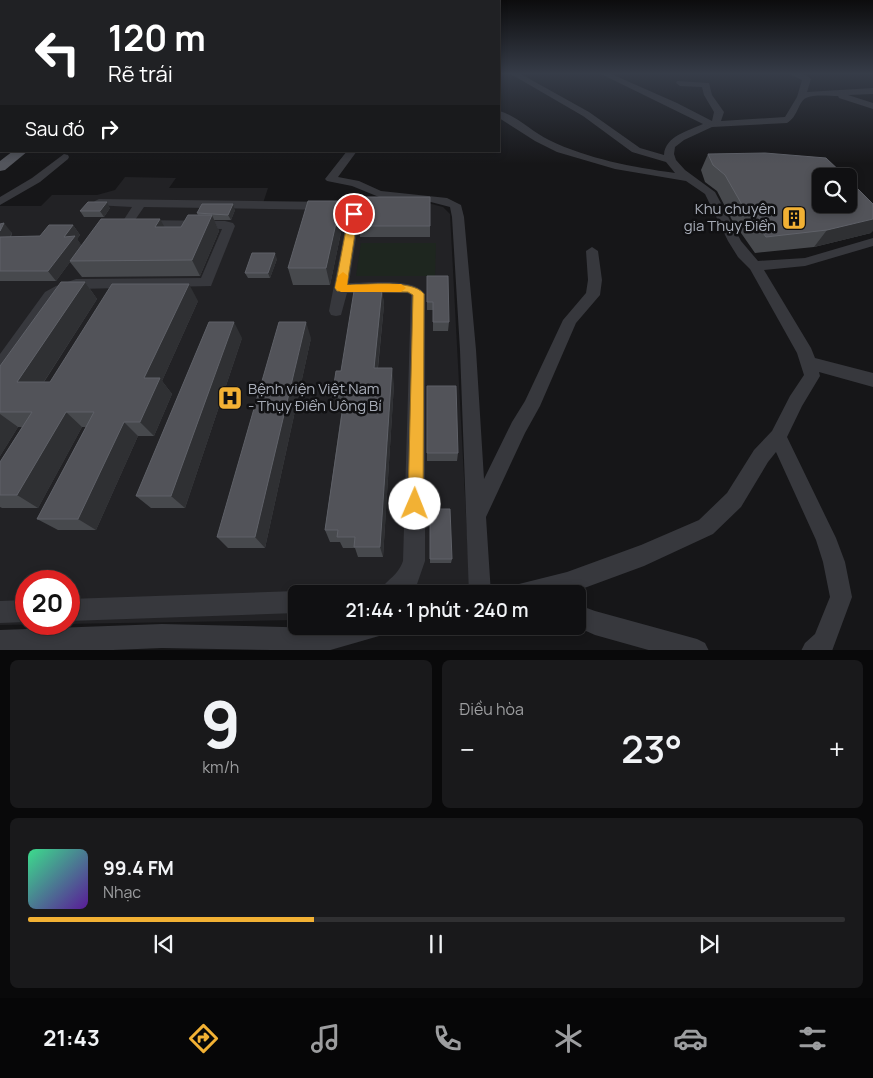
<!DOCTYPE html>
<html lang="vi">
<meta charset="utf-8">
<style>
:root{--surface:#101012;--page:#19191b;--text:#f1f3f6;--muted:#9c9d9f;--line:#303032;--accent:#f2b134}
body{margin:0;font-family:Manrope,sans-serif;background:var(--page);color:var(--text);height:100vh;display:flex;flex-direction:column;font-size:19px;white-space:nowrap}
*{box-sizing:border-box;margin:0}
p{font-size:16px;color:var(--muted)}
.icon{flex:none;width:28px;height:28px;fill:none;stroke:currentColor;stroke-width:2;stroke-linecap:round;stroke-linejoin:round}
.map{position:relative;height:650px;overflow:hidden}
.sheet{display:flex;flex-direction:column;gap:10px;padding:10px;background:#09090a;flex:1}
.sheet>*{flex:none}
.top-card{position:absolute;left:0px;top:0px;width:500px;height:152px;box-shadow:0 2px 8px #0003,0 0 0 1px var(--line);background:#202124;color:#fff;overflow:hidden}
.tools{position:absolute;left:812px;top:168px;display:grid;gap:10px}
.tools a{display:grid;place-items:center;width:45px;height:45px;border-radius:8px;background:var(--surface);box-shadow:0 2px 8px #0003,0 0 0 1px var(--line);font-size:25px}
.speed{position:absolute;left:15px;top:570px;display:flex;gap:10px;font-size:25px;font-weight:700;text-align:center}
.speed>*{display:grid;place-content:center;width:65px;height:65px;border-radius:50%;background:var(--surface);box-shadow:0 2px 8px #0003,0 0 0 1px var(--line);line-height:1}
.speed .limit{border:8px solid #d22;background:#fff;color:#111}
.pin{position:absolute;display:grid;place-items:center;width:42px;height:42px;color:#fff;margin:-21px;border:2px solid #fff;border-radius:50%;box-shadow:0 1px 5px #0007}
.me{position:absolute;width:55px;margin:-28px;rotate:1deg;stroke-linejoin:round;filter:drop-shadow(0 0 4px #0008)}
.turn{display:flex;align-items:center;gap:18px;height:105px;padding:0 25px;font-size:22px}
.turn .icon{width:65px;height:65px;stroke-width:2.5}
.turn b{display:block;font-size:35px;line-height:42px}
.then{display:flex;align-items:center;height:48px;padding:0 25px;background:#0003;gap:10px;font-size:19px}
.big{font-size:38px;font-weight:600;line-height:1.1}
.sheet .card{flex:1;display:flex;flex-direction:column;justify-content:center;gap:8px;min-width:0;padding:0 18px;border-radius:8px;background:var(--page)}
.sheet .dial{align-items:center;gap:0}
.dial b{font-size:65px;line-height:1}
.song{display:flex;align-items:center;gap:15px}
.cover{width:60px;height:60px;border-radius:8px;background:linear-gradient(135deg,hsl(150 70% 55%),hsl(270 70% 35%))}
.played{height:5px;border-radius:2px;background:linear-gradient(90deg,var(--accent) 35%,var(--line) 35%)}
.keys{display:flex;justify-content:space-around;direction:ltr}
.heat{display:flex;justify-content:space-between;align-items:center;font-size:28px;direction:ltr}
.sheet .tiles{flex:1;display:grid;gap:10px;grid-template-columns:1fr 1fr}
.card:last-child{grid-column:span 2}
.trip{position:absolute;left:288px;top:585px;width:298px;height:50px;border-radius:8px;background:var(--surface);box-shadow:0 2px 8px #0003,0 0 0 1px var(--line);font-weight:600;line-height:50px;text-align:center}
.tabs{display:flex;height:80px;justify-content:space-around;align-items:center;background:#060607;color:var(--muted)}
.tabs .icon{width:35px;height:35px}
.tabs .current{color:var(--accent)}
.tabs b{font-size:22px;color:var(--text)}
.map>svg:first-child{display:block}
.built{fill:#222225;fill-rule:evenodd}
.green{fill:#1e261f}
.lines{fill:none;stroke-linecap:round;stroke-linejoin:round}
.minor{fill:#37383d;fill-rule:evenodd}
.major{fill:#53555c;fill-rule:evenodd}
.wall{fill:#47494d}
.shaded-wall{fill:#2f3033}
.building{fill:#525359;stroke:#5f6168}
.route{fill:#f2b134;stroke:#9d7322}
.slow{fill:#f59e0b}
.labels{text-anchor:middle;stroke-width:5;stroke-linejoin:round;paint-order:stroke}
.poi-label{font-size:15px;fill:#a8adb8;stroke:#111113;text-anchor:end}
</style>
<div class="map">
<svg width="873" height="651" viewBox="0 0 873 651">
<rect width="100%" height="100%" fill="#161618"/>
<path class="built" d="M125,177L176,178L169,188H268L263,203H428L443,207L450,214L470,591L458,594H296V620L0,625V206H41L52,195H97L115,190ZM26,581H69V624H26Z"/>
<path class="green" d="M361,243H436L435,276H356Z"/>
<g class="lines">
<path class="minor" d="M509,73H519L589,112L640,148L664,155C665,136 688,131 703,124L599,73H609L677,103L712,121L714,112L704,95L702,87L680,86L676,83L677,81L709,83L712,95L724,112L721,121L785,117L797,97L802,80L788,73C797,73 805,73 811,79L807,92L873,88V94L848,95L873,103V109L839,98L838,96C829,96 814,94 806,98C798,102 798,117 787,123L712,127L684,140L675,147L674,154L676,160L685,170L715,192L741,241L758,261L805,258L873,238V246L805,266L764,270L811,348L815,358L873,373V387L819,372L820,376L802,406L787,437L836,538L845,562L852,597L832,651H801L805,643L815,634L830,597L823,562L816,540L776,452L768,462L741,507L713,534L644,566L568,594H508L511,586L567,572L641,545L699,520L727,493L754,450L772,431L790,396L804,375L797,353L750,269L738,257L728,241L705,194L686,181L615,169L557,152L535,141L499,118V111C516,115 532,132 549,140C588,159 632,167 675,173L666,162L632,152L583,116Z
M0,82L1,83V88H0Z
M0,94H1V100H0Z
M347,151H357L338,177L359,181L381,191L447,198L461,205L464,217L476,350L484,479L512,422L525,401L563,320L586,293L588,280L586,251L592,247L598,251L602,280L600,295L576,323L540,406L525,433L486,517L491,594H469L460,350L452,217L450,207L427,201L379,197L352,186L327,181L325,179Z
M64,154L68,155L69,157L68,159L40,182L0,205V197L32,178Z
M99,199L335,202L352,205L360,213L349,283C368,283 415,277 425,294V561L416,587L407,594H379C385,579 397,578 403,561L411,295L407,293H347L341,315L336,316L331,315L329,311L348,214L344,211L335,210L144,207L135,220L225,221L233,223L235,226L211,286L77,289L66,292L55,300L6,371L0,373V354L45,292L56,286L76,279L201,278L222,229L127,228L121,224L132,207L95,205L93,203L95,201Z
M296,591L303,594H296V613L69,621V599Z
M26,600V622L0,623V601Z
M576,604L595,611L697,639L705,643L709,651H652L595,635L575,626Z
M162,624L322,628L330,626H389L386,634L327,651L162,648L88,651H0V630Z"/>
<path class="major" d="M13,151H28L5,170L0,171V161Z"/>
</g>
<path class="wall" d="M708,154L871,233L814,247L755,253L732,220L717,191L705,182L701,170Z
M430,197V237H360L358,226Z
M110,208L104,217H84L80,211Z
M235,210L231,220H214L219,231L200,276L82,277L70,262L56,281H0V224L12,233L11,237L40,236L73,225L80,235L77,239L81,245L164,227H181L198,215L197,213Z
M344,218L330,285H293L288,268Z
M277,259L270,278H248L245,273Z
M427,276L449,322L448,331H433V310H427Z
M85,282L97,299L44,382H50L198,301L162,381L172,394L154,436H138L96,530H58L37,519L86,427H82L38,508H2L0,507V462L22,427H18L0,456V366Z
M378,285L379,289H382L384,305L378,368L394,384L383,557H358L355,548H343L340,542H330L325,530L342,408H338L333,393L341,371Z
M242,338L185,508H151L136,496Z
M311,338L265,548H228L217,537Z
M427,386L458,453L457,461H427Z
M430,509L452,559L451,563H430Z"/>
<path class="shaded-wall" d="M341,201L344,218L330,285L326,268Z
M107,202L110,208L104,217L100,211Z
M233,204L235,210L231,220L228,215Z
M212,215L219,231L200,276L192,260Z
M160,219L169,235L155,227Z
M873,219V231L871,233L814,247L827,230Z
M4,223L12,233L5,246L0,240V231Z
M73,225L80,235L77,239L82,246L70,261V262L56,281L48,271L64,237Z
M275,253L277,259L270,278L268,273Z
M85,282L97,299L34,397L17,382Z
M189,284L198,301L162,381L172,394L154,436L140,422L144,378Z
M382,289L384,305L376,384L374,368Z
M234,322L242,338L185,508L171,496Z
M306,322L311,338L265,548L255,537Z
M392,368L394,384L383,557L380,547Z
M66,412L82,427L38,508L17,495Z
M0,414L18,427L0,456Z
M124,422L138,436L96,530L78,519Z"/>
<path class="building" d="M765,153L826,158L845,176H821V204H849V180L873,204V219L827,230L766,237L741,203L725,175L713,165L708,154Z
M363,197H430V226H358Z
M308,201H341L326,268H288Z
M88,202H107L100,211H80Z
M202,204H233L228,215L197,213Z
M188,215H212L192,260L70,261L101,219H160L155,227H181Z
M4,223L0,231V224Z
M49,225H73L64,237L75,236L48,271H0V237L40,236Z
M252,253H275L268,273H245Z
M427,276H448L449,322H433V302H427Z
M61,282H85L17,382H50L112,284H189L144,378H160L140,422H124L78,519H37L94,412H66L17,495H0V462L32,412H0V366Z
M355,285H378V289H382L374,368H392L380,547H354L355,537H337L338,530H325L345,393H333L334,384L336,371H341Z
M209,322H234L171,496H136Z
M279,322H306L255,537H217Z
M427,386H456L458,453H427Z
M430,509H450L452,559H430Z"/>
<linearGradient id="sky" x2="0" y2="1"><stop stop-color="#0c0c0d"/><stop offset="0.45" stop-color="#363c48"/><stop offset="1" stop-color="#363c48" stop-opacity="0"/></linearGradient>
<rect width="873" height="164" fill="url(#sky)"/>
<path class="route" d="M354,211L358,214L347,285C365,285 413,279 424,294L423,504L420,509L415,511L410,509L408,504L413,295L408,292L337,291L335,288L349,214Z"/>
<path class="slow" d="M343,272L348,276L347,285L401,284L406,288L401,292H341L335,288L338,276Z"/>
<defs>
<symbol id="building-square" viewBox="-11 -11 22 22"><rect x="-9" y="-9" width="18" height="18" rx="4" fill="#f2b134" stroke="#111113"/><path d="M-4-6H4V6H1V3H-1V6H-4ZM-2.5-4.3h1.7v1.8h-1.7ZM.8-4.3h1.7v1.8H.8ZM-2.5-1h1.7V.8h-1.7ZM.8-1h1.7V.8H.8Z" fill="#111"/></symbol>
<symbol id="hospital-square" viewBox="-11 -11 22 22"><rect x="-9" y="-9" width="18" height="18" rx="4" fill="#f2b134" stroke="#111113"/><path d="M-5-5h3v3.5h4V-5h3V5h-3V1.5h-4V5h-3Z" fill="#111"/></symbol>
</defs>
<g fill-rule="evenodd">
<use href="#building-square" x="780" y="204" width="28" height="28"/>
<use href="#hospital-square" x="216" y="384" width="28" height="28"/>
</g>
<g class="labels">
<g class="poi-label">
<text x="776" y="214">Khu chuyên<tspan x="776" dy="17">gia Thụy Điển</tspan></text>
<text x="248" y="394" text-anchor="start">Bệnh viện Việt Nam<tspan x="248" dy="17">- Thụy Điển Uông Bí</tspan></text>
</g>
</g>
</svg>
<div class="tools">
<a><svg class="icon" aria-label="search" viewBox="0 0 24 24"><circle cx="10" cy="10" r="6"/><path d="M15 15l6 6"/></svg></a>
</div>
<div class="speed"><div class="limit">20</div></div>
<div class="pin" style="left:354px;top:214px;background:#d93025"><svg class="icon" aria-label="arrive" viewBox="0 0 24 24"><path d="M6 21V4h12l-3 4 3 4H6"/></svg></div>
<svg class="me" style="left:415px;top:504px" viewBox="-20 -20 40 40"><circle r="19" fill="#fff"/><path d="M0-13L10 11 0 6-10 11z" fill="#f2b134"/></svg>
<div class="trip">21:44 · 1 phút · 240 m</div>
<div class="top-card">
<div class="turn"><svg class="icon" aria-label="left" viewBox="0 0 24 24"><path d="M17 20v-9H6M10 6l-5 5 5 5"/></svg><div><b>120 m</b>Rẽ trái</div></div>
<div class="then">Sau đó<svg class="icon" aria-label="right" viewBox="0 0 24 24"><path d="M7 20v-9h11M14 6l5 5-5 5"/></svg></div>
</div>
</div>
<section class="sheet">
<div class="tiles">
<div class="card dial"><b>9</b><p>km/h</p></div>
<div class="card"><p>Điều hòa</p>
<div class="heat"><a>−</a><b class="big">23°</b><a>+</a></div>
</div>
<div class="card">
<div class="song"><i class="cover"></i><div><b>99.4 FM</b><p>Nhạc</p></div></div>
<div class="played"></div>
<div class="keys"><svg class="icon" aria-label="previous" viewBox="0 0 24 24"><path d="M18 5L8 12l10 7zM5 5v14"/></svg><svg class="icon" aria-label="pause" viewBox="0 0 24 24"><path d="M8 5v14M16 5v14"/></svg><svg class="icon" aria-label="next" viewBox="0 0 24 24"><path d="M6 5l10 7-10 7zM19 5v14"/></svg></div>
</div>
</div>
</section>
<nav class="tabs">
<b>21:43</b>
<svg class="icon current" aria-label="directions" viewBox="0 0 24 24"><path d="M12 3l9 9-9 9-9-9zM9 14v-3h6M13 9l2 2-2 2"/></svg>
<svg class="icon" aria-label="music" viewBox="0 0 24 24"><path d="M9 18V5l10-2v13"/><circle cx="6" cy="18" r="3"/><circle cx="16" cy="16" r="3"/></svg>
<svg class="icon" aria-label="phone" viewBox="0 0 24 24"><path d="M5 4h4l2 5-3 2q2 4 5 5l2-3 5 2v4C11 20 4 13 5 4z"/></svg>
<svg class="icon" aria-label="climate" viewBox="0 0 24 24"><path d="M12 3v18M4 7l16 10M4 17L20 7"/></svg>
<svg class="icon" aria-label="car" viewBox="0 0 24 24"><path d="M5 17H2v-5l4-1 3-4h7l3 4 3 1v5h-3M9 17h6M6 11h13"/><circle cx="7" cy="17" r="2"/><circle cx="17" cy="17" r="2"/></svg>
<svg class="icon" aria-label="filters" viewBox="0 0 24 24"><path d="M4 7h16M4 17h16"/><circle cx="9" cy="7" r="2"/><circle cx="15" cy="17" r="2"/></svg>
</nav>
